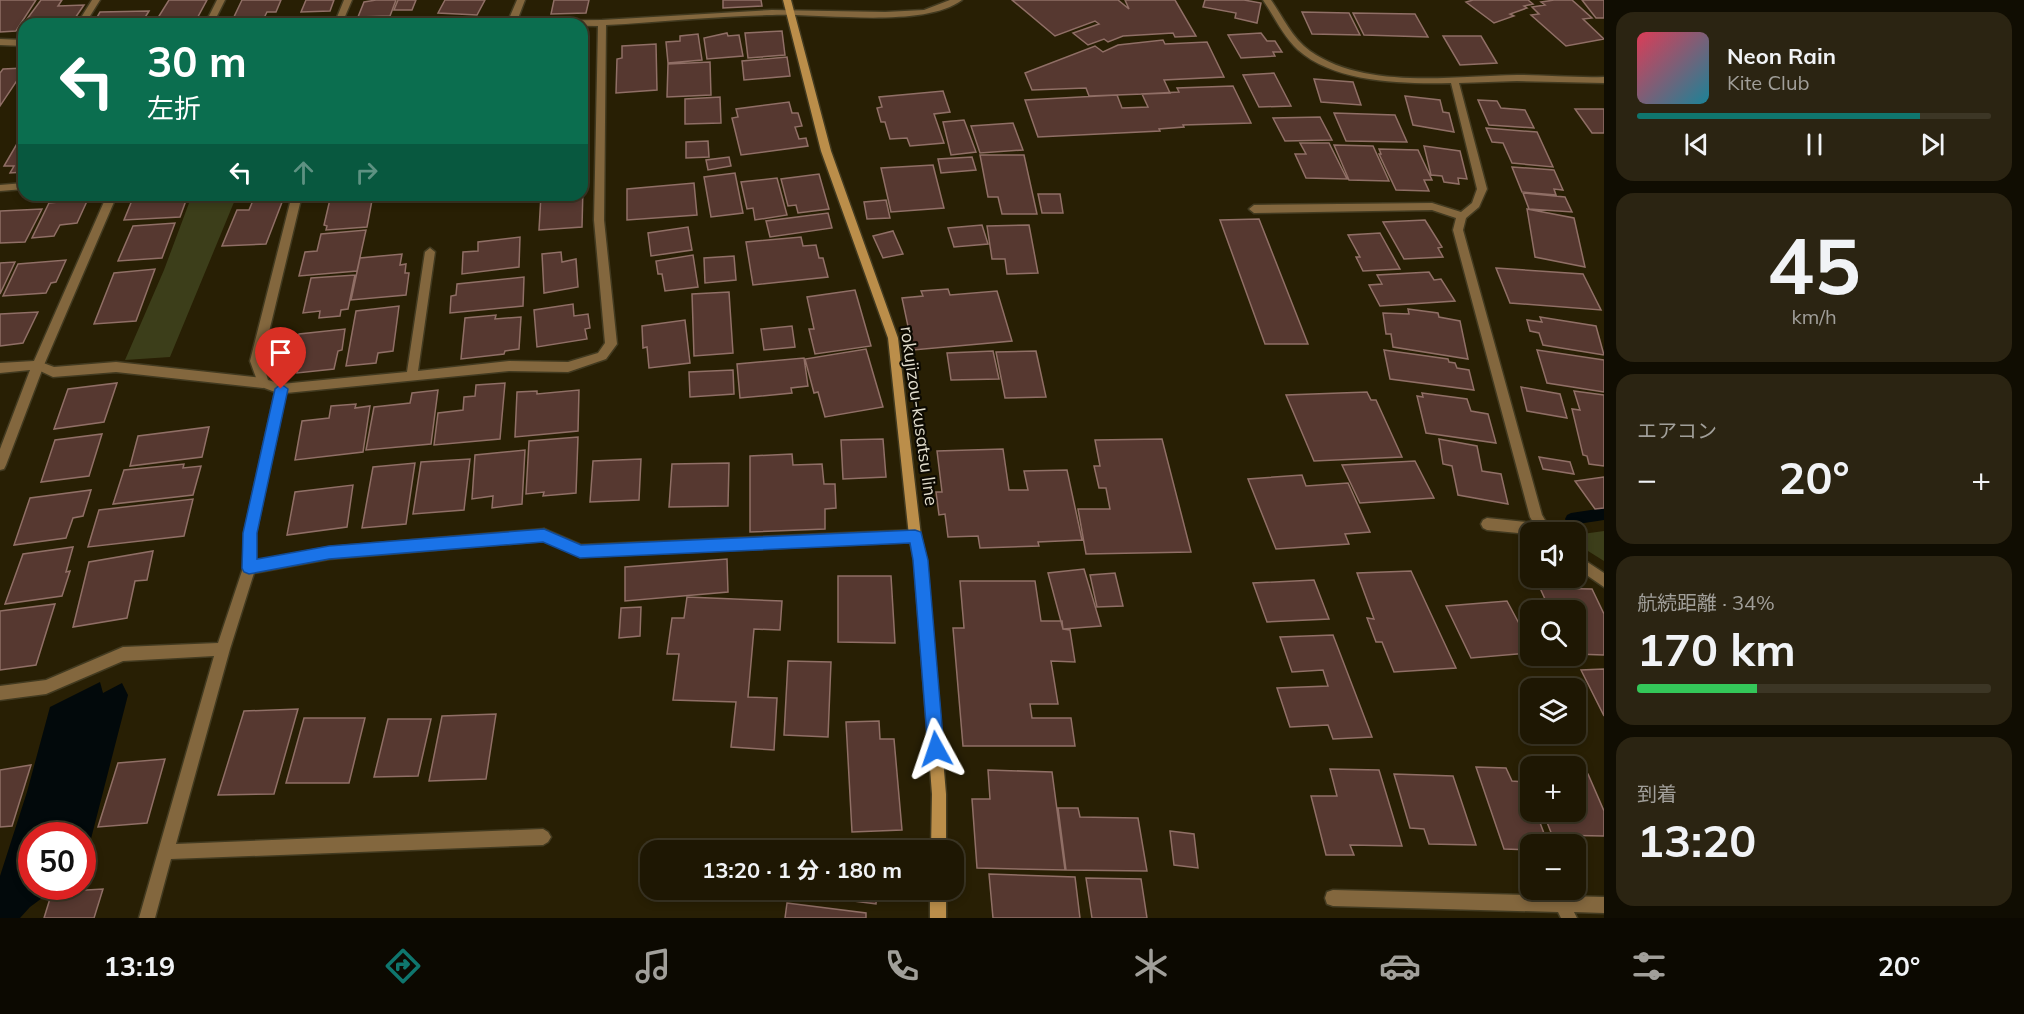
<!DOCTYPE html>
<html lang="ja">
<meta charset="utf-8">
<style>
:root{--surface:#1e1703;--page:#2b2412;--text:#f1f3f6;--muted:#a19f9a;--line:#3c3625;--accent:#0f766e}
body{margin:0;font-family:Mulish,"Noto Sans JP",sans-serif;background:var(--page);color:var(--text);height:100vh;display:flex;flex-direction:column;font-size:22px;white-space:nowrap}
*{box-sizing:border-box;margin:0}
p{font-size:20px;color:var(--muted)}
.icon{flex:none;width:33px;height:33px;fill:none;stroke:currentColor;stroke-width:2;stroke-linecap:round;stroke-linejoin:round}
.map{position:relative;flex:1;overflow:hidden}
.side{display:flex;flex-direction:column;gap:12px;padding:12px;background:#100d02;width:420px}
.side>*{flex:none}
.banner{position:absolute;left:18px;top:18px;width:570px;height:183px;border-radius:18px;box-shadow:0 3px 9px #0003,0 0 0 2px var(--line);background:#0b6e4f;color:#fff;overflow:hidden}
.controls{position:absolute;left:1520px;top:522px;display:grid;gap:12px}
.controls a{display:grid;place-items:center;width:66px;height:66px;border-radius:12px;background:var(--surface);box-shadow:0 3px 9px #0003,0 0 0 2px var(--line);font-size:30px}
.speed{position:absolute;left:18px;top:822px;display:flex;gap:12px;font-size:30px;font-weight:700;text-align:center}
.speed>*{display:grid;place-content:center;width:78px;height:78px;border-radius:50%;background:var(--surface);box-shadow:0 3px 9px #0003,0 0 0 2px var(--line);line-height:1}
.speed .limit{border:9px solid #d22;background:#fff;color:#111}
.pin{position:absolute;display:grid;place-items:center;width:51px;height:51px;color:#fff;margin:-62px -26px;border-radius:50% 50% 50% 0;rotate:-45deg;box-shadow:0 0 6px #0007}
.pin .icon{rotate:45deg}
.me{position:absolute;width:66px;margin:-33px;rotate:355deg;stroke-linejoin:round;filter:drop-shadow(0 0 4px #0008)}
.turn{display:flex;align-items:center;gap:21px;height:126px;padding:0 30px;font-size:27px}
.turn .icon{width:78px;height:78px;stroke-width:2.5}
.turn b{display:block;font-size:42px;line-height:51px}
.lanes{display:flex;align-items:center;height:57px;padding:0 30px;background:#0003;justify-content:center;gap:30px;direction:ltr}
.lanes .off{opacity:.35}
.big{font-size:45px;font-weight:700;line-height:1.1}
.side .widget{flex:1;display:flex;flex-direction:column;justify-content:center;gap:9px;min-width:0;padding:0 21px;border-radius:18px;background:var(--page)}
.side .dial{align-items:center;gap:0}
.dial b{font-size:78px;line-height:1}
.song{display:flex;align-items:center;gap:18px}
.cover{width:72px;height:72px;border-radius:9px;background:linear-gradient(135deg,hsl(350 70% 55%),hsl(190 70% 35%))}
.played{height:6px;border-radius:3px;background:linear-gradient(90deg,var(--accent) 80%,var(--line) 80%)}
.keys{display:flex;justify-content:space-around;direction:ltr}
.heat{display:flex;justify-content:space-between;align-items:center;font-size:33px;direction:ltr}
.charge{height:9px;border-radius:4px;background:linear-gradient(90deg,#34c759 34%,var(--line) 0)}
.trip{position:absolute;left:640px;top:840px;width:324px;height:60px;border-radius:18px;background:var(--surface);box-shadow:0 3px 9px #0003,0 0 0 2px var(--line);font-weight:700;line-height:60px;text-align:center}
.tabs{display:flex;height:96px;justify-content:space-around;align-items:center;background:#0c0901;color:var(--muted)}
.tabs .icon{width:42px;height:42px}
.tabs .selected{color:var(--accent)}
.tabs b{font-size:27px;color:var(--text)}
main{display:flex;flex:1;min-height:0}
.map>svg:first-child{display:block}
.green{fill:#3c3e1a}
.water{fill:#02090b}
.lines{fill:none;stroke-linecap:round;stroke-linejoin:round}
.stream{fill:#02090b;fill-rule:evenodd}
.building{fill:#563830;stroke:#906f66;stroke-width:1.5}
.lane-casing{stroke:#423a20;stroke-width:3}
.street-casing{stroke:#423a20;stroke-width:3}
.secondary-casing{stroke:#423a20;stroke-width:3}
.lane{fill:#83673e;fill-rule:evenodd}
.street{fill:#83673e;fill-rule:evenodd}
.secondary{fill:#bb8e4a;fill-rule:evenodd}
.route{fill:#1a73e8;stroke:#114b97;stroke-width:1.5}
.labels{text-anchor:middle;stroke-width:4.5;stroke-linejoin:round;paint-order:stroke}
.street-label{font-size:18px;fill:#e2ddcd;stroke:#0d0a02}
</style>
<main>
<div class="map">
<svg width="1604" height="918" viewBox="0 0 1604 918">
<rect width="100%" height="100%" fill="#281f04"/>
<path class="green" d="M192,195H237L170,357L125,360L164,270Z
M1604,531V561L1588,551L1575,539V535Z"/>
<path class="water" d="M100,682L103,693L122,683L128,695L84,866L82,836H32V886L57,887L30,907L20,918H0V876L27,792L50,707Z"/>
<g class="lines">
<path class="stream" d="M1604,508V520L1571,525L1567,523L1565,519L1567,515L1571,513Z"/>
</g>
<path class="building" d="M0,0H36L16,31L0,32Z
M41,0H62L58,6L84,5L71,24L24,23Z
M169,0H207L194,24H154Z
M242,0H281L276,12H267L263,20L232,21Z
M306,0H334L330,11L301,12Z
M376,0H396L390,16L358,17L364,2Z
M398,0H416L412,10H394Z
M445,0H485L477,15L438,13Z
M554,0H589L586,13L551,14Z
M723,0H761L762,6L723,8Z
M1012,0H1118L1129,9L1125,0H1175L1196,36L1175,37L1173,33L1123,36L1108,42L1104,39L1088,45L1073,33L1099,24L1095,21L1055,36Z
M1205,0H1244L1261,3L1257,23L1235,18L1236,13L1203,7Z
M1473,0H1528L1533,4L1524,6L1527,8L1510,14L1514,16L1494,23L1466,2Z
M1554,0H1572L1592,18L1583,19L1604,39L1566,46L1531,15L1539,14L1532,7L1545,5L1541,2Z
M1582,0H1604V18H1596Z
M149,11L141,24H93L100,12Z
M1302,12L1349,13L1360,35L1312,34Z
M1353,13L1415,14L1428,37L1364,35Z
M782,31L785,55L748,58L745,33Z
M727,33L728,36L739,35L743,56L707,59L704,38Z
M1261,33L1267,41H1275L1282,52H1273L1275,56L1241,58L1228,35Z
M698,34L702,60L668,63L666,42L680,41V36Z
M1443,36H1481L1497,63L1460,65Z
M1163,40L1165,44L1207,42L1224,77L1164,80L1170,93L1089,96L1086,88L1032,90L1025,73L1095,46L1103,52L1118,45Z
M656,44L657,90L616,93L617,59L622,58V46Z
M787,57L790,76L744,80L742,61Z
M710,62L711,95L667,97L668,64Z
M24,68V70L0,106V73L3,69Z
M1274,73L1291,106L1259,107L1243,75Z
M1314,79L1353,82L1361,105L1321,102Z
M582,83H585V112H582Z
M1233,86L1251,123L1183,125L1184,127L1159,129L1160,131L1038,137L1025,100L1117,95L1122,108L1148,107L1142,94L1179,92L1177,88Z
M943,91L950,112L934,114L944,143L910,146L907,138L890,139L885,122H881L877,108L882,107L879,97Z
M1405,96L1440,100L1443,112L1449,113L1454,132L1413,125Z
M720,97L721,123L685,124V99Z
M1478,100L1497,101L1501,108L1525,110L1534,128L1489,125Z
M789,102L792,113H798L802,126L795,127L799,139L806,138L808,146L741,155L732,118L738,117L736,109Z
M1575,109H1604V133H1592Z
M1334,113L1395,115L1407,142L1346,141Z
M1320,117L1332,140L1285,141L1273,118Z
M964,120L976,152L951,155L943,122Z
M1013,123L1023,150L980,153L971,126Z
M586,128V165H582V129Z
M1486,128L1537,132L1553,167L1512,163L1503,143L1492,142Z
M708,141L709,157L686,158V142Z
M18,142H24V172L10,173L14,166H4Z
M1300,143H1329L1347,179L1306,178L1295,154H1306Z
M1334,145L1373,146L1389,181L1349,180Z
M1424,146L1460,151L1467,179L1458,178L1459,184L1444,182L1442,176L1431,175Z
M1379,149L1418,150L1432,180H1424L1429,191L1396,190L1379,154H1381Z
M980,155H1024L1037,214H1002L998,197H988Z
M729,157L731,166L708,170L706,160Z
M972,157L976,170L941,173L938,159Z
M933,165L944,208L891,212L881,168Z
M1512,167L1554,170L1563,190L1554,189L1556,195L1522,192Z
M735,173L743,213L711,217L704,177Z
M819,174L829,209L798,213L796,205L788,206L781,179Z
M777,178L787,215L755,220L753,208L747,209L741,182Z
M694,183L697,215L627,220V189Z
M583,187L582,227L539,230L541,195H582Z
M1523,193L1565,197L1572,212L1529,209Z
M1038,194H1060L1063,213H1042Z
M145,195H188L180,217L124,220L133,198Z
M331,195H373L367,227L326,230L327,226L324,225Z
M284,197L266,244L222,246L237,210H249L254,198Z
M88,199L77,223L60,225L54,236L32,238L49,203Z
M886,200L890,218L867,219L864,202Z
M42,209L25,242L0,243V211Z
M1527,209L1574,218L1585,267L1535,257Z
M828,213L832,228L770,237L766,221Z
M1259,219L1308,344H1265L1220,220Z
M1425,220L1442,247L1438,248L1443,257L1404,259L1383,222Z
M175,223L162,258L118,261L133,226Z
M982,225L988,244L954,247L948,228Z
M1029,225L1038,273L1007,274L1005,259H992L987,226Z
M688,227L692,250L651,256L648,233Z
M366,230L357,271L299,276L305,252L317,251L321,234Z
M893,231L903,254L883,258L873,236Z
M1380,233L1400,269L1363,271L1356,257H1360L1348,235Z
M520,237L519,267L462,274L463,252L478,251V242Z
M801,237L803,246L816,245L819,258H823L828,277L753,285L746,242Z
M561,252L562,262L576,259L578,287L544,293L542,254Z
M402,254L400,265L406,264L405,273H409L406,295L351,300L360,258Z
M693,255L698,287L665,291L662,274H658L656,261Z
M734,256L736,280L705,283L704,258Z
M66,260L56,282L51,283L46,293L3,296L18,264Z
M15,262L0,294V263Z
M1496,268L1583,274L1601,310L1510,303Z
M155,269L136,321L94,324L114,273Z
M1429,272L1434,280L1441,279L1455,301L1380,306L1369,285L1382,284L1377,275Z
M355,275L348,309L341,310L340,316L319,318L320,311L303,313L311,278Z
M524,277L523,306L450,313L451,296L456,295L457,284Z
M948,289L950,295L997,291L1012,341L913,350L902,298L923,296L921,291Z
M855,290L871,346L815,354L809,329H814L807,297Z
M729,292L733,353L694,356L692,294Z
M573,304L574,316L588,314L590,328L585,329L587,339L537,347L534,310Z
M399,306L393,351L378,353L376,363L346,366L356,311Z
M1408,309L1438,313L1439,317L1460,321L1468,359L1393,347L1391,334H1386L1383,313L1409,314Z
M38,312L23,343L0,346V314Z
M496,315L495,319L521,317L519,349L505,351L504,354L461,359L465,318Z
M1540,317L1596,326L1604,355L1543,345L1539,333L1530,331L1527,320L1542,322Z
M685,320L690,363L649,368L647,347L643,348L642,326Z
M792,326L795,347L764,350L761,329Z
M345,329L342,350L338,351L334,369L297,373L299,365L292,366L299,334Z
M866,349L883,407L825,417L818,392L814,393L805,359Z
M1384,350L1448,359L1449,362L1455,363L1457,368L1469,370L1474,390L1390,379Z
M1537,350L1604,360V392L1547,383Z
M993,351L999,379L951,380L947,353Z
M1036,351L1046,397L1005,398L996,352Z
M804,358L808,386L791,388L792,393L740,398L737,364Z
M733,370L734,394L690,397L689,372Z
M117,383L104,422L54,429L68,389Z
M505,383L500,439L434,445L438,413L463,410L464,397L475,396L476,385Z
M1521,387L1560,394L1567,418L1527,411Z
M438,390L431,444L366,450L374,407L410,403L412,393Z
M579,390L578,431L515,437L517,392L537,391V394Z
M1574,391L1604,395V466L1589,464L1587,456L1583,455L1572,409L1580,410Z
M1367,392L1371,400H1376L1402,457L1314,461L1286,395Z
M1422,393L1467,399L1471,411L1488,414L1496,443L1426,433L1417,396L1423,397Z
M356,404L355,408L370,406L363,452L295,460L302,421L329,418L331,406Z
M209,427L202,457L130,466L138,436Z
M102,434L89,476L41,482L55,440Z
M578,437L576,493L543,496L544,492L526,494L529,441Z
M883,439L886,477L843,479L841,440Z
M1162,439L1191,552L1086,554L1078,509H1110L1106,488H1099L1094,466H1100L1095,440Z
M1439,439L1477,446L1482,471L1501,474L1508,504L1458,495L1452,466L1443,464Z
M1003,449L1009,490H1028L1024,471L1067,470L1082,540L1038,542L1039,546L980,548L978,536L948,537L945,514L939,515L936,492H942L937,451Z
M525,450L522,504L492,508L493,496L472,499L475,455Z
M792,454L793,465L822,464L824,484H835L836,508L825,509V529L750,532V456Z
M1539,457L1570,462L1574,474L1543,469Z
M470,459L464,510L413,514L421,462Z
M641,459L639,500L590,502L593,461Z
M1415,461L1434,498L1360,503L1342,465Z
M415,463L406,524L362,528L373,467Z
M729,463L728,506L669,507L672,464Z
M184,464L183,468L201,466L193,495L113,504L124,470Z
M1302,475L1306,486L1348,483L1370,532L1345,534L1349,544L1276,549L1248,479Z
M1604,477V508L1595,509L1575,481Z
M353,485L347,527L287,535L295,492Z
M91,490L83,516L73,518L66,538L14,545L30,498Z
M193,499L184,536L88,547L99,510Z
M73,547L66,572L70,571L62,596L5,604L23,554Z
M153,551L147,580L135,581L127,618L73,627L89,562Z
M727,559L728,592L625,601V567Z
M1084,569L1101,626L1063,629L1048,573Z
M1411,571L1456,668L1394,672L1382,642H1376L1367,618L1374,619L1357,573Z
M1115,573L1123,606L1097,607L1090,575Z
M838,576H891L895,643L838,642Z
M1314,580L1329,619L1267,622L1253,583Z
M960,581H1035L1041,621H1062L1063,629L1070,630L1075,662L1051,661L1058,704H1030L1032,718H1071L1075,746H963L953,628H964Z
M1540,588L1592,589L1604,614V655L1575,654V610H1550Z
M687,597L782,601L780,630L754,629L748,697L777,698L774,750L731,747L736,702L673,700L679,654H667L672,618H684Z
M1507,601L1530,644V653L1471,658L1446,606Z
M55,604L36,665L0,670V611Z
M641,607L640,636L619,638L621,608Z
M1333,635L1372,737L1333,739L1328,725L1290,727L1277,688L1328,686L1323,670L1292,672L1280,637Z
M788,661L831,662L828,737L784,735Z
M1604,669V716L1581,670Z
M298,709L274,794L218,795L244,711Z
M496,714L486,779L429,781L442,716Z
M304,718H365L349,783H286Z
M388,719H431L418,776L374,777Z
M879,721L880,739H894L902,830L852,832L846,722Z
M165,759L147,823L98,827L118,763Z
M31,765L12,826L0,827V770Z
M1476,767L1506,768L1512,781L1525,782L1530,795V812H1536L1548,844H1530V850L1504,849Z
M1330,769L1379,770L1402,846L1350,845L1354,855H1326L1311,796H1337Z
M988,770L1052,772L1065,870L977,868L972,799H990Z
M1394,774L1453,776L1476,845L1429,844L1424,829L1410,828Z
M1575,774H1588L1604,811V836L1552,835L1543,812H1575Z
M1058,808H1078L1080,817L1138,818L1147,871L1066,870Z
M1170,831L1194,834L1198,868L1174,865Z
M989,874L1075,877L1080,918H993Z
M1086,878L1141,879L1147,918H1092Z
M103,889L94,918H44L52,892Z
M776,890H877L876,904L776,891Z
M787,903L866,913V918H785Z"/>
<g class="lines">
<defs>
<path id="lane" d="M38,361L54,367L116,362L263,378L269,383L263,388L116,372L53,377L34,368L32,365Z
M1487,518L1544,524L1548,526L1550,530L1549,532H1530V534L1487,530L1483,528L1481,524L1483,520Z
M544,529L581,545L915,530L919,532L921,536L919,540L915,542L580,557L540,539L538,535L540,531Z"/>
<path id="street" d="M92,0H100L85,24H77Z
M217,0H225L213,24H205Z
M344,0H352L343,21H380L384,24H332L335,22Z
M517,0H525L517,21L602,20L772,10L885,12L924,10L950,0H962C923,29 821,13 772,15C717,16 661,22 606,25L604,220L617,344L606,359L568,372L509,371L286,393L256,533V561L329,547L544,529L548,531L550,535L548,539L544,541L329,559L254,573L230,649L176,844L543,829L548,832L551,837L548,842L543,845L171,859L155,918H139L214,656L123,661L46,694L0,700V686L46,680L123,647L218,643L243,568L244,533L275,392L259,386L250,361L292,195H302L262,361L268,380L281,384L407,372L425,252L430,248L435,252L418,371L509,361L568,362L598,353L605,343L594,220L598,26L476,24L480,21H508Z
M1263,0H1271C1283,17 1292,38 1310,51C1366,90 1452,76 1517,75C1546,75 1575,78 1604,77V83L1517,81L1459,83L1487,189L1479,207L1466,218L1463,230L1542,515L1552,532H1539L1530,517L1453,230L1456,218L1432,210L1254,213L1249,209L1254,205L1432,203L1461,212L1472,203L1477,189L1451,83C1404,84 1335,83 1298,50C1283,36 1274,16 1263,0Z
M0,39L24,40V46L0,45Z
M24,183V189L0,191V185Z
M107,195H117L44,365L6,465L4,469L0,470V449L30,370L0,373V363L34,361Z
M1575,554L1604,573V587L1575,567Z
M1333,890L1604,897V913L1574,912L1577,918H1561L1558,912L1333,906L1327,904L1325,898L1327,892Z"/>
<path id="secondary" d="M783,0H791L831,151L898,338L921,536L926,560L946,794V850H931L932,794L914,560L909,536L888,338L821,151Z
M930,890H946V918H930Z"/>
</defs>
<use href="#lane" class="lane-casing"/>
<use href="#street" class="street-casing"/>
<use href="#secondary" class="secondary-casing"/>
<use href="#lane" class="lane"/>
<use href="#street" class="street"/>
<use href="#secondary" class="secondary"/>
</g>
<path class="route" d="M281,384L288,389L257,533V559L329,546L544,529L581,545L915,530L921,532L928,560L944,749L941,755L936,757L930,755L928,749L913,560L910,543L580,558L543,542L329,559L249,574L244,572L242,568L243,533L275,389Z"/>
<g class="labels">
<g class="street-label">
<text transform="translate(919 416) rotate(82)" y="6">rokujizou-kusatsu line</text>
</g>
</g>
</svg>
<div class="controls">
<a><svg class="icon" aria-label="sound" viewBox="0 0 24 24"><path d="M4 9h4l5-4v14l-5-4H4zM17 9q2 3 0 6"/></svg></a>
<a><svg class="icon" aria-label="search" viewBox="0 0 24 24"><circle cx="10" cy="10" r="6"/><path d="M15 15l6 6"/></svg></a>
<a><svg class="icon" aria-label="layers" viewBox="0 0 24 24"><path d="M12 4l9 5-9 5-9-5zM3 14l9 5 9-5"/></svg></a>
<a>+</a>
<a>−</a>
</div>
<div class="speed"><div class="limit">50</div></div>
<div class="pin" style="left:281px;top:389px;background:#d93025"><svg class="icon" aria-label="arrive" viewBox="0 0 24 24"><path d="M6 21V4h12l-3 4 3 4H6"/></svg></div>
<svg class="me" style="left:936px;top:749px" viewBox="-20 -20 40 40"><path d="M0-17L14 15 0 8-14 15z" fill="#1a73e8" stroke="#fff" stroke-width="4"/></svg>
<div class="trip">13:20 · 1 分 · 180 m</div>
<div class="banner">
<div class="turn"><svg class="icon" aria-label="left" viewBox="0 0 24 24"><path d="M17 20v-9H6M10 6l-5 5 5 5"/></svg><div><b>30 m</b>左折</div></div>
<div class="lanes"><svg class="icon" aria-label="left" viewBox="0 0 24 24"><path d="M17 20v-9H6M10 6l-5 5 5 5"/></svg><svg class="icon off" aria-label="ahead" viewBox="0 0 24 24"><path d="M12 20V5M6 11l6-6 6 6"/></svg><svg class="icon off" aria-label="right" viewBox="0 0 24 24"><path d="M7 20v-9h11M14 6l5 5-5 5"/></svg></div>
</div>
</div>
<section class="side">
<div class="widget">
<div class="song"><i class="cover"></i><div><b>Neon Rain</b><p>Kite Club</p></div></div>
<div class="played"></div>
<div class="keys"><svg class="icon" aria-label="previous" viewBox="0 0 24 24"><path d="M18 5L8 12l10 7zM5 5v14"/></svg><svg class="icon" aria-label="pause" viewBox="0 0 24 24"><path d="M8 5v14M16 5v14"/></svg><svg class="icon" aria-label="next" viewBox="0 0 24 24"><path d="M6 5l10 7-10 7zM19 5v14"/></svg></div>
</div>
<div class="widget dial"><b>45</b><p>km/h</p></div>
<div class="widget"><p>エアコン</p>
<div class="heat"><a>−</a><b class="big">20°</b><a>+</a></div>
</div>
<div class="widget"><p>航続距離 · 34%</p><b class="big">170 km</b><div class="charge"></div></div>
<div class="widget"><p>到着</p><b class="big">13:20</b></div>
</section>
</main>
<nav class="tabs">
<b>13:19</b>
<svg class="icon selected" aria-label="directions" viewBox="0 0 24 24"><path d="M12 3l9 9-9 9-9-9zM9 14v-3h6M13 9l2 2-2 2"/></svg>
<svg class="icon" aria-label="music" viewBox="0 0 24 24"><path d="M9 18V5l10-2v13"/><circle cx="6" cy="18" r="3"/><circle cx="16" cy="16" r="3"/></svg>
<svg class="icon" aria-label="phone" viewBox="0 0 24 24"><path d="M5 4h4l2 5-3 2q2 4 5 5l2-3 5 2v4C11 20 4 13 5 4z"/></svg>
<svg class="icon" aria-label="climate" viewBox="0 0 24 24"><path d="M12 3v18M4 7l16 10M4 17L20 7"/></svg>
<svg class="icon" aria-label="car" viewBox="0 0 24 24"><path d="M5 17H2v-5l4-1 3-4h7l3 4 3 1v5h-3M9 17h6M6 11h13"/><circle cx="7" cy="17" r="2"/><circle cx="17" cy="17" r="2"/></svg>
<svg class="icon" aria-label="filters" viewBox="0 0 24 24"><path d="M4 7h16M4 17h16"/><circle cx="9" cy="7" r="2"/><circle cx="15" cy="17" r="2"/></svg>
<b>20°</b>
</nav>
